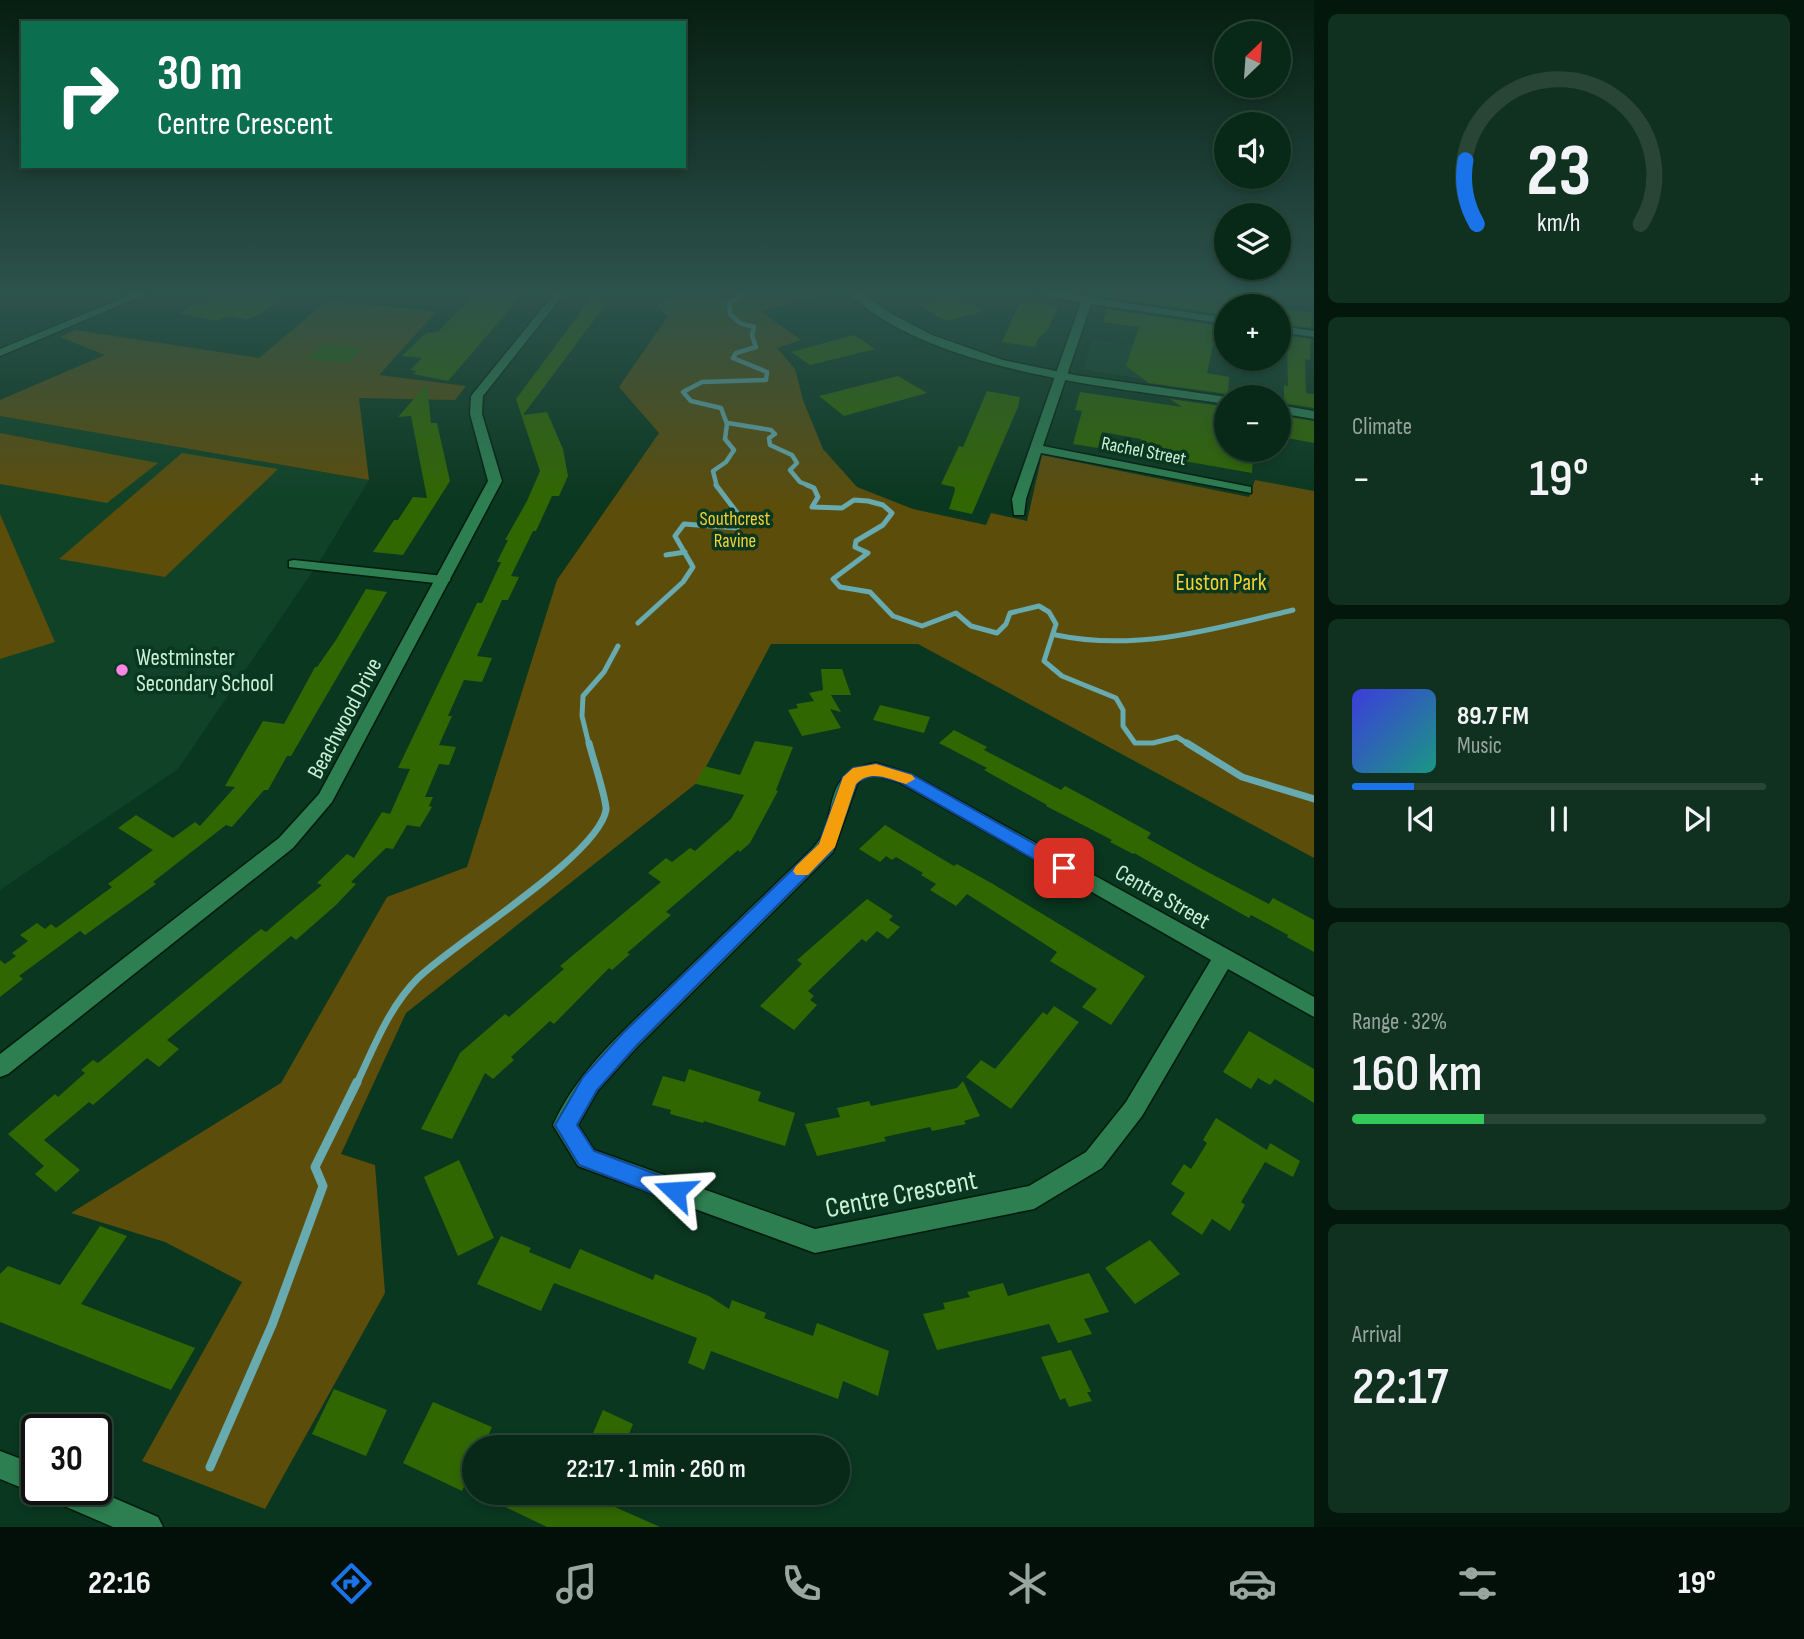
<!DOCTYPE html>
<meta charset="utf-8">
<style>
:root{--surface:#082917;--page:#113120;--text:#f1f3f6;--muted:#98a6a1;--line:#294536;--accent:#1a73e8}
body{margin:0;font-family:"Sofia Sans Condensed",sans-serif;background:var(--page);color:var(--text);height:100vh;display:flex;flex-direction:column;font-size:26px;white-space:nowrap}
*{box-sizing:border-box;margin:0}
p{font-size:23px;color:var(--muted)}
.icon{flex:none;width:38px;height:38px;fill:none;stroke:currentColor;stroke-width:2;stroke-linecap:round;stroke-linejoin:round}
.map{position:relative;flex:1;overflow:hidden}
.side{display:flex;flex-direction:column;gap:14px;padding:14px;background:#04170d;width:490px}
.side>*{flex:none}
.top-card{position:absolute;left:21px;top:21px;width:665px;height:147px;border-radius:0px;box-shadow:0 4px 10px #0003,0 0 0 2px var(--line);background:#0b6e4f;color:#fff;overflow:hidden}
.needle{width:46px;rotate:25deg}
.tools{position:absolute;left:1214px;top:21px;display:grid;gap:14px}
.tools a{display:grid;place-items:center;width:77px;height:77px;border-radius:50%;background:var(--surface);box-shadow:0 4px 10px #0003,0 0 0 2px var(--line);font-size:35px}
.speed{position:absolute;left:21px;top:1414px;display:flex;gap:14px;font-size:35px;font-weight:700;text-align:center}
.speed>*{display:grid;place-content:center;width:91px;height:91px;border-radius:50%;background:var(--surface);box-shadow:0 4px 10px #0003,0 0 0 2px var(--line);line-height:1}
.speed .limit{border:4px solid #111;border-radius:10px;background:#fff;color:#111}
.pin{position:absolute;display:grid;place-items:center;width:60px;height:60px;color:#fff;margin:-30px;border-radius:14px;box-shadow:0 4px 10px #0006}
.me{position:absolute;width:77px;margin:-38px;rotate:290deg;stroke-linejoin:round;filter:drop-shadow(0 0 5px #0008)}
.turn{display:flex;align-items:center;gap:24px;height:147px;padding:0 21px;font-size:32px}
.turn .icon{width:91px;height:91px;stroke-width:2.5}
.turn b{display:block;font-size:49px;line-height:60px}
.big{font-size:52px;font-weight:600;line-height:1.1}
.side .widget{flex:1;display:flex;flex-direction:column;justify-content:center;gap:10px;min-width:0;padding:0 24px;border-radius:10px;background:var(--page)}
.side .dial{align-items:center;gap:0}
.dial svg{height:182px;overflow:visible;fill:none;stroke:var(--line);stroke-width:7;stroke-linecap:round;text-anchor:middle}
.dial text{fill:var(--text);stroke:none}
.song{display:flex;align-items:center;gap:21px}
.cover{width:84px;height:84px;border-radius:10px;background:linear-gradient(135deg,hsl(240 70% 55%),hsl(170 70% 35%))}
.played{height:7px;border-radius:4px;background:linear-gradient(90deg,var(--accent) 15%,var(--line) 15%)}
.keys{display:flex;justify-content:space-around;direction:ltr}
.heat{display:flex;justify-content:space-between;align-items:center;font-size:38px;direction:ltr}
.charge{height:10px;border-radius:5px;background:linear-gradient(90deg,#34c759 32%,var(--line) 0)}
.trip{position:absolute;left:462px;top:1435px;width:388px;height:70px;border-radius:35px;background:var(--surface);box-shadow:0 4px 10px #0003,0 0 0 2px var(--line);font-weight:600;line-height:70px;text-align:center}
.menu{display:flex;height:112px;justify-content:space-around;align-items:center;background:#031009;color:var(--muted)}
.menu .icon{width:49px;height:49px}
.menu .current{color:var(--accent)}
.menu b{font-size:32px;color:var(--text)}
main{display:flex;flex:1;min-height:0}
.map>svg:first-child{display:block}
.built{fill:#104227}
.green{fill:#5c4d0b}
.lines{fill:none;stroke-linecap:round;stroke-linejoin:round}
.stream-far3{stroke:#67aaaf;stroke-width:4.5}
.stream-far2{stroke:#67aaaf;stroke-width:5}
.stream-far1{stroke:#67aaaf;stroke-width:7}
.stream{stroke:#67aaaf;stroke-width:9}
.building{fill:#316700}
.minor-casing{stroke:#031b0d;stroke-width:3}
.tertiary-casing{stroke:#031b0d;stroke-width:3}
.minor{fill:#2d7f51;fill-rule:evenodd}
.tertiary{fill:#2d7f51;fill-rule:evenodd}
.route{fill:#1a73e8;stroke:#114b97;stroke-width:2}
.slow{fill:#f59e0b}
.poi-dot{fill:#fc86e4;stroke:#0a371f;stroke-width:2.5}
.labels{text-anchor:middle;stroke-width:7;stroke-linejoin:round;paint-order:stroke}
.far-street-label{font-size:19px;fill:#caf1d6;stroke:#0a371f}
.far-park-label{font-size:19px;fill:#f4d134;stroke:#0a371f}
.park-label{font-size:23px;fill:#f4d134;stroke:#0a371f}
.poi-label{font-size:23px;fill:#caf1d6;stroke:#0a371f;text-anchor:start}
.street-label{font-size:23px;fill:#caf1d6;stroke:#0a371f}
.near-street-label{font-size:28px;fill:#caf1d6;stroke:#0a371f}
</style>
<main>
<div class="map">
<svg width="1314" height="1527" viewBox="0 0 1314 1527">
<rect width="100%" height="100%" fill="#0a371f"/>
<path class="built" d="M1093,339L1159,350L1149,380L1083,369Z
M0,416L369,480L323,556L178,769L0,890Z"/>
<path class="green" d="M683,290L836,292L760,311L801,340L777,348L795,369L803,400L823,449L857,487L913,509L986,525L991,513L1027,521L1042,455L1249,497L1255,480L1314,491V858L918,644H771L698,782L406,1013L341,1154L375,1165L385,1293L265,1509L142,1461L242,1282L165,1242L71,1213L281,1083L387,897L467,867L557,580L659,433L619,387L668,316L656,305Z
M328,300L436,312L379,375L466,386L455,400L359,398L369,480L0,416V400L105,355L60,337L75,330L259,358Z
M0,433L158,463L107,503L0,484Z
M182,453L278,469L165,577L59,559Z
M0,514L55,642L0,659Z"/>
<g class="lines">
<path class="stream-far3" d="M728,423L771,430L775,434L769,438L770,445L792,455L797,463L790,470L800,482L812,487
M717,487L713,471L726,462L734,450L725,439L727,424L721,408L691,401L683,392L702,382L766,380L767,372L733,358L736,353L756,347L752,336L754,327L740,323L730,314L729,303L749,290"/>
<path class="stream-far2" d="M807,485L814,488L818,497L812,507L842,508L854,500L868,501L883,505L892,513L883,525L856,541L855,547L868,553L833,579L840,587L870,592L893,616L922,626L956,613L971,626L997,633L1006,624L1010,613L1039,606L1049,612L1056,624L1044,661L1062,676L1116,698L1123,710V726L1135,743H1153L1177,737L1190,745
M666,555L685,552
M638,623L683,582L693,567L675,536L684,524L737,528L741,518L716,485
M1056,635C1136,652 1215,629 1293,610
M589,745L582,716L583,696L604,672L618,646"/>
<path class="stream-far1" d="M1187,743L1242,777L1314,799
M357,1083C374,1047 389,1007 418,978C456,941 598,856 606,810C607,800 592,756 589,743"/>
<path class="stream" d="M210,1467L272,1325L323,1186L315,1167L357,1082"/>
</g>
<path class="building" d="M224,290H253L287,299L247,320L228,316L217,321L179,313Z
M478,290H526L448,381L413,374L416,371L410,370L422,358L402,356L426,333L438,332Z
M1112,290H1153L1200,297L1201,290H1227V315L1110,298Z
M955,295L984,311L946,321L918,304Z
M591,298L609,300L523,415L547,412L563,449L568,476L559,496H552L536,531H533L511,576L519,577L508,600H502L477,656L492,658L482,682L464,680L448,716H452L439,745L456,747L449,765L439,764L425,797H433L429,806L432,807L420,827L407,825L393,849L386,848L351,882L356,884L336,905L296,940L291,936L167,1040L179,1049L159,1067L147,1058L93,1105L89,1102L44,1140L80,1170L56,1192L35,1174L44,1166L8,1134L55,1094L58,1097L85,1073L81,1070L93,1060L98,1063L261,929L266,932L280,920L322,885L317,883L347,854L354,858L382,812L390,814L410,769L398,768L477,603H482L501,562H497L508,540H505L527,501L540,471L516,399Z
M1029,301L1058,306L1048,330L1038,338L1035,347L1002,342L1020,302Z
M1107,309L1227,327V341L1214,340L1207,373L1229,377L1228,394L1149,383L1126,366L1139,327L1103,322Z
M1283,309L1312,313L1311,328L1282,324Z
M854,335L875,349L810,365L791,352Z
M1282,335L1311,339L1310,360L1305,359L1306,393L1314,394V408L1284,403V385L1288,386L1287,347L1281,346Z
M324,344L363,348L349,363L308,359Z
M898,376L927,393L844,416L819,396Z
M427,384L431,423H437L450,481L403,555L373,552L394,520H398L413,497L427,498L411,416L398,417Z
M987,391L1020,397L1018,407L972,514L949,509L955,490L954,487L941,484L959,446L963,447Z
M1080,392L1182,407L1170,399L1227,407L1223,450L1253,455L1252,473L1138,453L1141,439L1102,432L1098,448L1073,444L1082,411L1075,410Z
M1283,416L1314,421V443L1282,437Z
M366,589L387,592L291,756H287L268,790H264L232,827L226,825L153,882L156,884L85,935L80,931L19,976L23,979L0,997V960L5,964L16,956L12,953L28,941L20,935L37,923L45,929L51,924L56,928L112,887L108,884L153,850L118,828L136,815L173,838L195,822L200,826L235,787L225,786L263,721L284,724L315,667H317L336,640Z
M821,669H842L851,695H831L841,712L830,709L841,728L802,736L788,710L798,708L796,704L814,701L809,693L823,690Z
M880,705L930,717L924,733L873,720Z
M954,730L987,747L984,750L1061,790L1065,786L1095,802L1151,833L1147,838L1202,869L1269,904L1273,898L1314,920V952L1287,937L1288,935L1251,915L1249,918L1134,853L1133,854L1110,842L1112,840L1046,806L1047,805L984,770L987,768L939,743Z
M755,741L793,747L776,790L778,791L750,843L740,852L738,850L666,912L671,915L627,953L630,954L612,970L609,968L554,1024L550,1021L511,1057L514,1060L493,1079L485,1073L452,1139L421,1129L460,1053L505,1014L509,1017L564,969L560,966L661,882L648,873L666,858L672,862L690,848L695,851L731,819L744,795L696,784L704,766L740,775Z
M885,825L954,866L957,864L993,884L1145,976L1111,1025L1082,1007L1097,989L1050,961L1057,952L967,894L956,906L930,890L936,884L921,875L923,873L896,857L892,860L886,856L880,862L859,849Z
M867,899L893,916L889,920L900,927L888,939L877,931L866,942L862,939L808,991L814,996L810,1000L817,1005L794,1030L760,1006L802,964L797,960Z
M1054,1006L1079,1022L1011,1109L966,1077L981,1060L995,1069L1043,1012L1047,1015Z
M1249,1031L1314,1069V1103L1275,1079L1270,1085L1258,1078L1251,1089L1223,1072Z
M689,1069L761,1092L758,1101L795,1113L785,1146L704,1121L703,1123L670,1114L671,1110L652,1105L663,1076L685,1082Z
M963,1081L980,1116L964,1121L966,1124L932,1131L930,1127L884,1137L886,1141L817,1156L805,1124L840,1117L837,1108L869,1101L871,1106L957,1088Z
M1216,1118L1267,1150L1270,1143L1300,1161L1293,1177L1265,1162L1241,1202L1245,1205L1230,1231L1212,1219L1202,1235L1171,1214L1185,1193L1171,1184L1184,1164L1191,1169L1207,1143L1203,1140Z
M459,1160L494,1238L458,1256L424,1177Z
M100,1226L127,1236L81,1304L195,1348L171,1390L0,1322V1274L8,1266L60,1285Z
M501,1236L531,1248L529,1252L570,1269L580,1249L653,1280L655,1274L709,1296L729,1309L732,1300L766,1313L764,1318L813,1336L817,1323L889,1351L878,1396L843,1381L838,1399L711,1351L704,1370L688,1363L697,1338L554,1283L541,1311L477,1284Z
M1150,1240L1180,1274L1135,1304L1105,1268Z
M1089,1273L1109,1312L1084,1319L1092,1334L1058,1343L1049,1324L937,1350L923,1314L945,1309L943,1303L970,1297L967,1292L1003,1283L1008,1296Z
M1071,1350L1091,1392H1087L1092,1401L1069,1407L1065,1398L1060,1400L1041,1357Z
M334,1389L387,1410L366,1456L312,1434Z
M433,1402L492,1427L483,1447H474V1465L462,1491L403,1463Z
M603,1410L633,1424L624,1447H587Z
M476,1493H620L615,1507L660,1527H547Z"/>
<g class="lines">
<defs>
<path id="minor" d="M1013,290H1039L1227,318V324L1091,304L1043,446L1246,486L1251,487V493L1041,453L1026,499L1024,515H1014L1012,499L1081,302Z
M1279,326L1314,331V337L1279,332Z
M294,560L444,576L451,580L444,584L289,567V561Z
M876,763L911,774L1314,997V1017L1228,969L1142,1116L1102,1168L1034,1209L815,1253L578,1166L553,1125C579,1068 629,1026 673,983C719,939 765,894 811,850C844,819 814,774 876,763ZM876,775L899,782L1211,960L1126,1102L1086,1152L1029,1186L815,1229L594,1150L578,1125L598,1090L638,1046L833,852L857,784L864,777Z"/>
<path id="tertiary" d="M142,290H156L0,356V349Z
M557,290H567L483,396L482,414L502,481L332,802L293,848L8,1074L0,1077V1054L279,838L319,794L488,481L470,414L471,396Z
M845,290H857L892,314L932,335L1003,360L1075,375L1227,397V404C1114,387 929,373 845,290Z
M1279,405L1314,411V419L1279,413Z
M0,1451L37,1465V1489H93L158,1517L163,1527H113L48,1499L44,1491L37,1494L0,1479Z"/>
</defs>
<use href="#minor" class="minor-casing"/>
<use href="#tertiary" class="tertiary-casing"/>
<use href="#minor" class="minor"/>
<use href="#tertiary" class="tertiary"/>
</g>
<linearGradient id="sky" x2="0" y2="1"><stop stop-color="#061e11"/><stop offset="0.58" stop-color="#2d534d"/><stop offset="1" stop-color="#2d534d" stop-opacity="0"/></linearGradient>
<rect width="1314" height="504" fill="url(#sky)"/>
<path class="route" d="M876,764L911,774L1070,864L1073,868L1070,873H1058L900,782C883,777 870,771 856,784L832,851L637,1045L597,1090L577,1125L594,1151L683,1184L686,1191L683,1198L675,1202L579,1165L555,1125L583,1077L623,1033L819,844L843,777L853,768Z"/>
<path class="slow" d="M876,764L912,775L915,779L906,784C888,779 871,769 856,784L835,847L808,875H796L793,871L796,866L819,844L843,777L853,768Z"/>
<circle class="poi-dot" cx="122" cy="670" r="7"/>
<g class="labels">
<g class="far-street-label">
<text transform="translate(1144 450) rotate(11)" y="7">Rachel Street</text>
</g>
<g class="far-park-label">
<text x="735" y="525">Southcrest<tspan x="735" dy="22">Ravine</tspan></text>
</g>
<g class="park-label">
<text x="1221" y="590">Euston Park</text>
</g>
<g class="poi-label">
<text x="136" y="665">Westminster<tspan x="136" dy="26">Secondary School</tspan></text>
</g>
<g class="street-label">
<text transform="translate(344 718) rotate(-62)" y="8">Beachwood Drive</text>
<text transform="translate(1163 896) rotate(30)" y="8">Centre Street</text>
</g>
<g class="near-street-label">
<text transform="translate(901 1193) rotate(-11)" y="10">Centre Crescent</text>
</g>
</g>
</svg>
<div class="tools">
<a><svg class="needle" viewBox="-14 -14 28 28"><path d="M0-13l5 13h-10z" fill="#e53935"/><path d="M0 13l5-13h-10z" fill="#98a6a1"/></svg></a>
<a><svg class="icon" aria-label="sound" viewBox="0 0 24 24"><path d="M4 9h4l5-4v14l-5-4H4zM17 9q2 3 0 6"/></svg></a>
<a><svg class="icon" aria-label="layers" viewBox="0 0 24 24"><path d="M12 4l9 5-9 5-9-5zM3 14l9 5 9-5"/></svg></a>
<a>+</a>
<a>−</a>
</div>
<div class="speed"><div class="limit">30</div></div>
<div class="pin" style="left:1064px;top:868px;background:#d93025"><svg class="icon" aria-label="arrive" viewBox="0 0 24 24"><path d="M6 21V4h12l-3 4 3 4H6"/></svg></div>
<svg class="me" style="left:675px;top:1191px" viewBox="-20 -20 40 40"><path d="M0-17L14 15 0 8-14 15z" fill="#1a73e8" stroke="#fff" stroke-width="4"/></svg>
<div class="trip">22:17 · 1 min · 260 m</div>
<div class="top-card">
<div class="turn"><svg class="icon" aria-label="right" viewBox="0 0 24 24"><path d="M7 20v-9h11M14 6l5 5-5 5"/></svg><div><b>30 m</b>Centre Crescent</div></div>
</div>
</div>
<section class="side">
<div class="widget dial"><svg viewBox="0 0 100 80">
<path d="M14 69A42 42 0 1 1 86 69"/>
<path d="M14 69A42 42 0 0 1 9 41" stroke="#1a73e8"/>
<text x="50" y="56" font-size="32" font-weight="700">23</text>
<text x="50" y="72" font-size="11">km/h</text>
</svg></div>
<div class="widget"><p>Climate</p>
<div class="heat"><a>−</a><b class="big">19°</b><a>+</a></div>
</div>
<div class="widget">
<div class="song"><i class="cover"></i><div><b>89.7 FM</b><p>Music</p></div></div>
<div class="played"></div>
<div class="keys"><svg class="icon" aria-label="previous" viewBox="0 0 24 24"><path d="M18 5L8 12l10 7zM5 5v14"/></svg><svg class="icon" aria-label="pause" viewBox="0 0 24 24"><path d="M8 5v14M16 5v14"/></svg><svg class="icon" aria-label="next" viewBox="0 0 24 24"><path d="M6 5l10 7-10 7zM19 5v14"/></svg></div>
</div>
<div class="widget"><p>Range · 32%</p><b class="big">160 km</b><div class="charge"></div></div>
<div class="widget"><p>Arrival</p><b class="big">22:17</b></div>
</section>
</main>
<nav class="menu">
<b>22:16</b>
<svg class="icon current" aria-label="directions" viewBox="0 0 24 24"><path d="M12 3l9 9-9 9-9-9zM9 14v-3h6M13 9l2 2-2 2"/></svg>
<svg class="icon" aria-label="music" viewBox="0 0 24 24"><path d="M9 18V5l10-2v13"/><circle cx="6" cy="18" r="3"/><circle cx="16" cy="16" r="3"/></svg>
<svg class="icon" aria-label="phone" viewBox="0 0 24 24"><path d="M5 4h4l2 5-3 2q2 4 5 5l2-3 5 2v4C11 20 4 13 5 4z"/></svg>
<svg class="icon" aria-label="climate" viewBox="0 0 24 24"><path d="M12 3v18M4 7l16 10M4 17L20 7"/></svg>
<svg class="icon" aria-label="car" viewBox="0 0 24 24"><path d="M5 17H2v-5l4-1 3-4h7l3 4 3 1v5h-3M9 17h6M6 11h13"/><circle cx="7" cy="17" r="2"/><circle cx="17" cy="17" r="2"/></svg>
<svg class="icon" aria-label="filters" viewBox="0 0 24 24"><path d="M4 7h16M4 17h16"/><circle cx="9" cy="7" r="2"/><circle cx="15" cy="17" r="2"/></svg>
<b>19°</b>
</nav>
